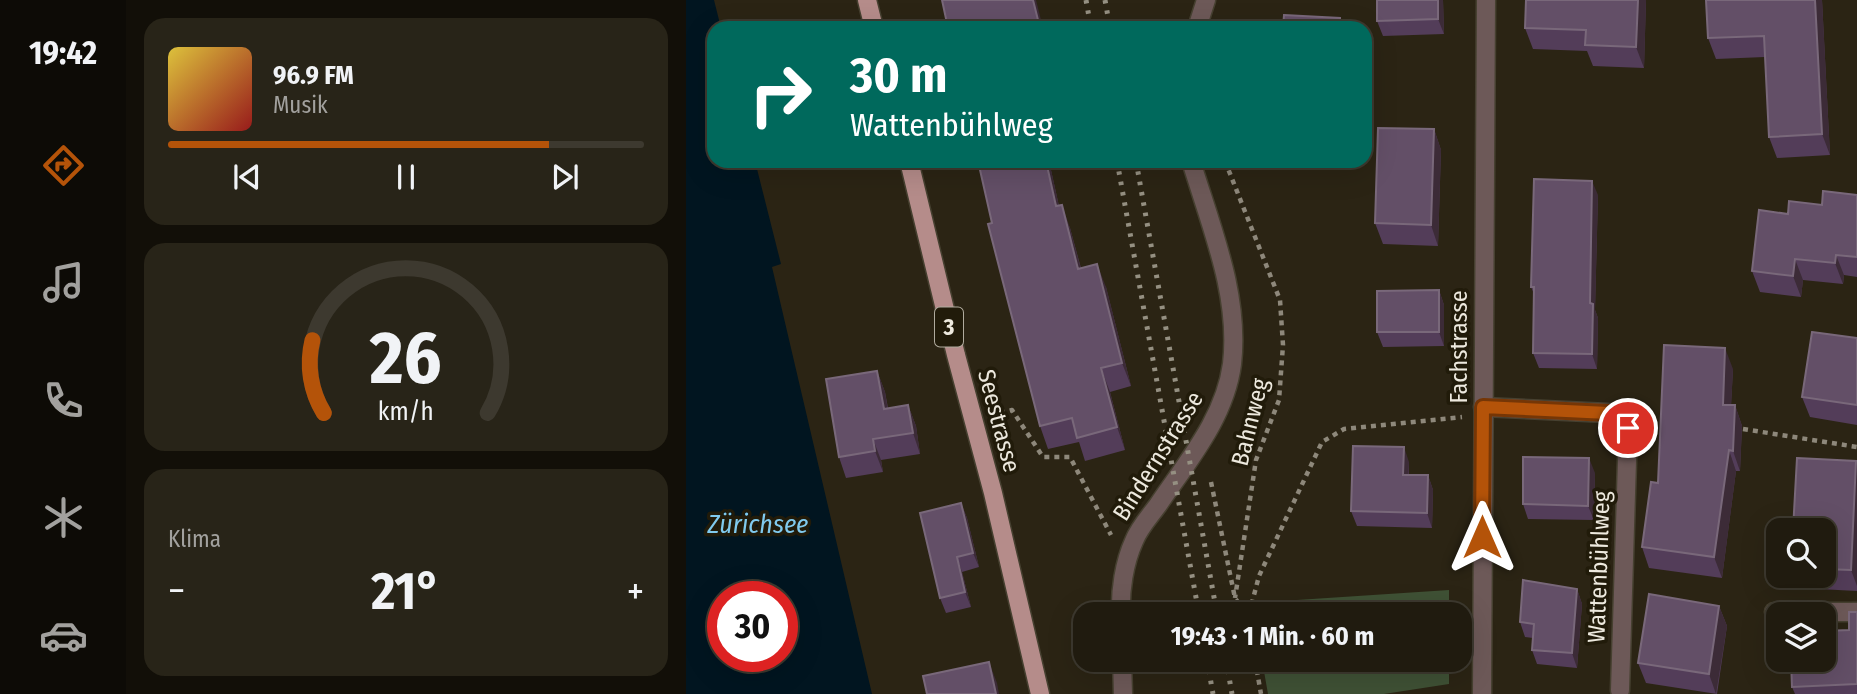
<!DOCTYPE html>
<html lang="de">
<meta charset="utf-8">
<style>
:root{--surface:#201b0f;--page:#282418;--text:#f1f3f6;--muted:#a2a19e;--line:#3d392f;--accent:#b45309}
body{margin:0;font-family:"Fira Sans Condensed",sans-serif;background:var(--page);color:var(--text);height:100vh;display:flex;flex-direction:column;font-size:26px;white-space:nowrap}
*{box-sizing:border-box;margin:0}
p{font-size:23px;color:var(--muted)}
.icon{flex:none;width:38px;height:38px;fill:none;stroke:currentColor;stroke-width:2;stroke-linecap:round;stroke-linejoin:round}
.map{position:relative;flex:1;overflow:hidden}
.panel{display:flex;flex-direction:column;gap:18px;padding:18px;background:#120f08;width:560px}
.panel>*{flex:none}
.hud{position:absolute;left:21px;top:21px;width:665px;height:147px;border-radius:21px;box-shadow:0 7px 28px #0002,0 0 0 2px var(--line);background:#00695c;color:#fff;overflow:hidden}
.buttons{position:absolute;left:1080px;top:518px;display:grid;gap:14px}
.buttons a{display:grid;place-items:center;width:70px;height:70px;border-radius:14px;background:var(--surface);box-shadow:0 7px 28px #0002,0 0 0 2px var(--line);font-size:35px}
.speed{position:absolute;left:21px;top:581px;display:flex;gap:14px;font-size:35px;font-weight:700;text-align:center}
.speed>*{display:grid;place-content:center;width:91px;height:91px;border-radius:50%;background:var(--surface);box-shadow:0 7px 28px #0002,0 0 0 2px var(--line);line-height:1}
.speed .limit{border:10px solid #d22;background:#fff;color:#111}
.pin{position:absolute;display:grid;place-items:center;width:60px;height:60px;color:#fff;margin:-30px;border:4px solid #fff;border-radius:50%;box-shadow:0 2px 7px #0007}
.me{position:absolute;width:77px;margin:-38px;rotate:0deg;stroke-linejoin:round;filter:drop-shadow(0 0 5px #0008)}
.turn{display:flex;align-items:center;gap:24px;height:147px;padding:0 28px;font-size:32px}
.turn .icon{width:91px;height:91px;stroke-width:2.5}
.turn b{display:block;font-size:49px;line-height:60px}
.big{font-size:52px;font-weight:700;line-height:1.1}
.panel .card{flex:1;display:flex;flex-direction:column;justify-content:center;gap:10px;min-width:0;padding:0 24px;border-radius:21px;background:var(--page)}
.panel .dial{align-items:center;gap:0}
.dial svg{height:182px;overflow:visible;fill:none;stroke:var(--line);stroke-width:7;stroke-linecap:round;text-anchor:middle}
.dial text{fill:var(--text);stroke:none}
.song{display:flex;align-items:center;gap:21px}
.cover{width:84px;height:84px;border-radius:10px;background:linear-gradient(135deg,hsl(50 70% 55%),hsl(0 70% 35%))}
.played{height:7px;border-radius:4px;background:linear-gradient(90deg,var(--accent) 80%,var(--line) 80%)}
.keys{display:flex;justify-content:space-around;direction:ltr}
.heat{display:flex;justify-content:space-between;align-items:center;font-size:38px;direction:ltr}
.trip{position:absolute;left:387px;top:602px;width:399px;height:70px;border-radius:21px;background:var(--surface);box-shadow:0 7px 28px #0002,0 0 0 2px var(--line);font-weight:700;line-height:70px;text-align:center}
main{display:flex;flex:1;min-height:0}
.tab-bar{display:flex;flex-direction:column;width:126px;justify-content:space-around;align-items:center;background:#0d0b06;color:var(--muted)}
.tab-bar .icon{width:49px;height:49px}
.tab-bar .on{color:var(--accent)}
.tab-bar b{font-size:32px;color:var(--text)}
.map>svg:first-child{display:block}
.green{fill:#3f5135}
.water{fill:#011520;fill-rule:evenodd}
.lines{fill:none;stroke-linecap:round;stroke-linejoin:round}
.lane-casing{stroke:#464030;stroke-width:21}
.street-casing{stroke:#464030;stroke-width:21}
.primary-casing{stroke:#464030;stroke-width:21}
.path{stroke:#8e887b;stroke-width:4.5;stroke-dasharray:5 5;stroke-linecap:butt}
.lane{stroke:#6d5958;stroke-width:18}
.street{stroke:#6d5958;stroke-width:18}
.primary{stroke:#b58c8a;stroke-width:18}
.rail{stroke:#959082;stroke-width:5;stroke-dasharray:3.5 7;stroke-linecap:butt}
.wall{fill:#533d59}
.shaded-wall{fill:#3c2b37}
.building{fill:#634f67;stroke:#79687a;stroke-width:2}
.route-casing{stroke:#753606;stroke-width:18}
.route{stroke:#b45309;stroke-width:12}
.labels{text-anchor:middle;stroke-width:7;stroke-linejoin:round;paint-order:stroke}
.shield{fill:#211b0a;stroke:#b0ab9e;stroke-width:2}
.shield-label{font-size:23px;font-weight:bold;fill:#ede9de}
.street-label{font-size:24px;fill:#ede9de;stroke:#211b0a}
.water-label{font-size:26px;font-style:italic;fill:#80caee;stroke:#211b0a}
</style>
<main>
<nav class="tab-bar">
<b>19:42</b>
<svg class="icon on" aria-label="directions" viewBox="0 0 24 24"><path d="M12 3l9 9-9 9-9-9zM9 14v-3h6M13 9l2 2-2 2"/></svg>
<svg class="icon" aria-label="music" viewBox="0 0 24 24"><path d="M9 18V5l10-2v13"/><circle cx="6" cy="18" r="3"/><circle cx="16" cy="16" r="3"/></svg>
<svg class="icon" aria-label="phone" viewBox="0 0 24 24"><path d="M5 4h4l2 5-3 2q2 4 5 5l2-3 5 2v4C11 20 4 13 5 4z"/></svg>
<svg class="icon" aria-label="climate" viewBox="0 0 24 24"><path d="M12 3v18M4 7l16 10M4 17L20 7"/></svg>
<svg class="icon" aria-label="car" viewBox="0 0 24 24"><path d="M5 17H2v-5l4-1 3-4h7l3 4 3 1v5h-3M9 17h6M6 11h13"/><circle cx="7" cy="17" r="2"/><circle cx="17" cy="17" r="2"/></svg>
</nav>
<section class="panel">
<div class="card">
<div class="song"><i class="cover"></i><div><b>96.9 FM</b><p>Musik</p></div></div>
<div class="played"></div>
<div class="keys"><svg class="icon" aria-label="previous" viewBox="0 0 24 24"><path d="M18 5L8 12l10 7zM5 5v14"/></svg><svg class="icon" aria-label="pause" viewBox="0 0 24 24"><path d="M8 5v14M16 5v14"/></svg><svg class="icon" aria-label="next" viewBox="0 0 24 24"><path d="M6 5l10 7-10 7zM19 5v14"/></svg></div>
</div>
<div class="card dial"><svg viewBox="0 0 100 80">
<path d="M14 69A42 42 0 1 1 86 69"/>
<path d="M14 69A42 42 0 0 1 9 37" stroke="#b45309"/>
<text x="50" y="56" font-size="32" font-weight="700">26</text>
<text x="50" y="72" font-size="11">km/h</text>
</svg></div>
<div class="card"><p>Klima</p>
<div class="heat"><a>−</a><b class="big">21°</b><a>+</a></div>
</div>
</section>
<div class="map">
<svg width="1171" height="694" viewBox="0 0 1171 694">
<rect width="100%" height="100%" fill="#2b2414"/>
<path class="green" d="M763,590V614H569L567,603Z
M576,660H763V684L698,694H582Z"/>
<path class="water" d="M0,0H28L35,28H28V161H69L95,264L86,267L186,694H0ZM37,597H96V656H37Z"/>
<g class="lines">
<defs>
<path id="lane" d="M797,407L922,413L942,428L934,690
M1088,612H1171"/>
<path id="street" d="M511,28L520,0
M435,614C434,591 438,563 448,541C453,528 464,516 472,505C501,462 539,418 546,364C554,295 525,227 505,161
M436,660L437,694
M796,694L800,0"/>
<path id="primary" d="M181,0L188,28
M223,161L270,355L307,493L354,694"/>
</defs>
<use href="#lane" class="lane-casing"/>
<use href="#street" class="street-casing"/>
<use href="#primary" class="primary-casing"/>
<path class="path" d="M539,161L594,300L597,345L593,400L570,460L549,598
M314,413L326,410L357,457H384L425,535
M1057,429L1171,447
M525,482L549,598L560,614
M563,614L573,576L636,442L658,429L776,417
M569,660L575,694"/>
<use href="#lane" class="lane"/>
<use href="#street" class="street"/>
<use href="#primary" class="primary"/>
<path class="rail" d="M400,0L405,28
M419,0L424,28
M431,161L513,614
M450,161L531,614
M521,660L527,694
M540,660L546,694"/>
</g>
<path class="wall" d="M691,0H757L758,34L697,36L691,21Z
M840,0H960L958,68L907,66L901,51L847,49L839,28Z
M1020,0H1136L1144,155L1091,158L1083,137L1079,57L1030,59L1022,38Z
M748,129L755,150L752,246L697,244L689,223Z
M363,161L373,206L384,228L395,268L420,287L445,386L424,392L439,450L399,461L393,442L362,449L354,426L306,223Z
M912,195L909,310L912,318L911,369L853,368L847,353L848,294L845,287Z
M1171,195V277L1158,275L1157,284L1117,280L1115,297L1074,292L1066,271L1102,214Z
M753,290L758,305V346L697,347L691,332Z
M1171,338V425L1124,417L1116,397Z
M1047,369L1045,405H1049L1056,426L1054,471H1050L1036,578L963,568L956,547L972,483Z
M191,371L199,392L202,408L222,405L230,426L234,454L195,460L197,472L160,478L153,457Z
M723,462V475H742L747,490L746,528L671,526L665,511Z
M1171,463V591L1113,588L1108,576H1138V530Z
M909,473L908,520L842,519L837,504Z
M275,503L281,518L293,567L276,572L285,607L260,613L254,598Z
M891,589L896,604L891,668L851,664L846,650L847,638L839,637L834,622Z
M1033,606L1041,626L1031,694L960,683L952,663Z
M1171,612V694H1109L1106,687L1163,630Z"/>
<path class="shaded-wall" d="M347,0H350L357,28H354Z
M752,0H757L758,34L752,19Z
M952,0H960L958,68L950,47Z
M1129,0H1136L1144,155L1136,134Z
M748,129L755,150L752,246L745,225Z
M360,161H363L378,229L370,206Z
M906,181L912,195L909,310L912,318L911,369L906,354L904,303Z
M376,205L384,228L401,292L392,269Z
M1150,255L1158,275L1157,284L1149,263Z
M1109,259L1117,280L1115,297L1107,276Z
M411,264L420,287L445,386L436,363Z
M753,290L758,305V346L753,332Z
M1039,348L1047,369L1044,426L1037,405Z
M415,368L424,392L439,450L431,427Z
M191,371L199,392L205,430L198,409Z
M222,405L230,426L234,454L227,433Z
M1049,405L1056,426L1054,471L1047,451Z
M187,439L195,460L197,472L189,451Z
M718,447L723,462L722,490L717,475Z
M1043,450L1050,471L1036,578L1028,557Z
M903,458L909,473L908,520L902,506Z
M1170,461L1171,463V586L1165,570Z
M742,475L747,490L746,528L741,513Z
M275,503L281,518L293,567L287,553Z
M271,557L276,572L285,607L279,592Z
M891,589L896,604L891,668L886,653Z
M1033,606L1041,626L1030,694L1023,674Z
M303,662L311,683L313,694H310Z"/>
<path class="building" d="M256,0H347L354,28H262Z
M691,0H752V19L691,21Z
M840,0H952L950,47L899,45L900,30L839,28Z
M1020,0H1129L1136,134L1083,137L1078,36L1022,38Z
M598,15L654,18V28H597Z
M692,128L748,129L745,225L689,223Z
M292,161H360L370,206L376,205L392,269L411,264L436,363L415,368L431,427L391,438L386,418L354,426L302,224L306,223Z
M848,179L906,181L904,303L907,304L906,354L847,353L848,287H845Z
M1137,191L1171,195V257L1150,255L1149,263L1109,259L1107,276L1066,271L1073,210L1102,214L1103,201L1136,205Z
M753,290V332H691V291Z
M1126,332L1171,338V405L1116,397Z
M978,345L1039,348L1037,405H1049L1047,451L1043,450L1028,557L956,547L965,482L972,483Z
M191,371L198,409L222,405L227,433L187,439L189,451L153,457L140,379Z
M667,446L718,447L717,475H742L741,513L665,511Z
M837,457L903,458L902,506L837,504Z
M1111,458L1170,461L1165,570L1138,569V530H1107Z
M275,503L287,553L271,557L279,592L254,598L234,513Z
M837,580L891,589L886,653L846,650L848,624L834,622Z
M963,594L1033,606L1023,674L952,663Z
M1163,612H1171V684L1106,687L1105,660H1138V631L1163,630Z
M303,662L310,694H241L237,676Z"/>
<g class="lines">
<defs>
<path id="route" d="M796,537L797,407L922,413L942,428"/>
</defs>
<use href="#route" class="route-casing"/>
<use href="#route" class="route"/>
</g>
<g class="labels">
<rect class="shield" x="249" y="307.5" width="28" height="39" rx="5"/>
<g class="shield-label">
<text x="263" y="335">3</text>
</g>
<g class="street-label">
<text transform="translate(773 347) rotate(-90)" y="8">Fachstrasse</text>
<text transform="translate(313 421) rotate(75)" y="8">Seestrasse</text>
<text transform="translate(564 422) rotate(-76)" y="8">Bahnweg</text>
<text transform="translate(472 456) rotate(-58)" y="8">Bindernstrasse</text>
<text transform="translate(913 567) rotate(-88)" y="8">Wattenbühlweg</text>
</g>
<g class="water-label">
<text x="72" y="533">Zürichsee</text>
</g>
</g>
</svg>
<div class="buttons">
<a><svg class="icon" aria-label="search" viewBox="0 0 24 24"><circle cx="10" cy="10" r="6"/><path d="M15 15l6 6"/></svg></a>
<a><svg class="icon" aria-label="layers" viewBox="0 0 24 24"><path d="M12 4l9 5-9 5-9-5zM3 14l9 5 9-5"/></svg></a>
</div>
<div class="speed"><div class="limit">30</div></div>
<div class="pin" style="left:942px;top:428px;background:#d93025"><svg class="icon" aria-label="arrive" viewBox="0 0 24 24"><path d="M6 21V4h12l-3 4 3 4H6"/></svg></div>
<svg class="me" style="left:796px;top:537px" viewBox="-20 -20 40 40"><path d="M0-17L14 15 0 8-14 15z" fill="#b45309" stroke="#fff" stroke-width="4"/></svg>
<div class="trip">19:43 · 1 Min. · 60 m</div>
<div class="hud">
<div class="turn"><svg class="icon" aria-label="right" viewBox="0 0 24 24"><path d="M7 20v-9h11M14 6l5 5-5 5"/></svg><div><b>30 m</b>Wattenbühlweg</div></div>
</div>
</div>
</main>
